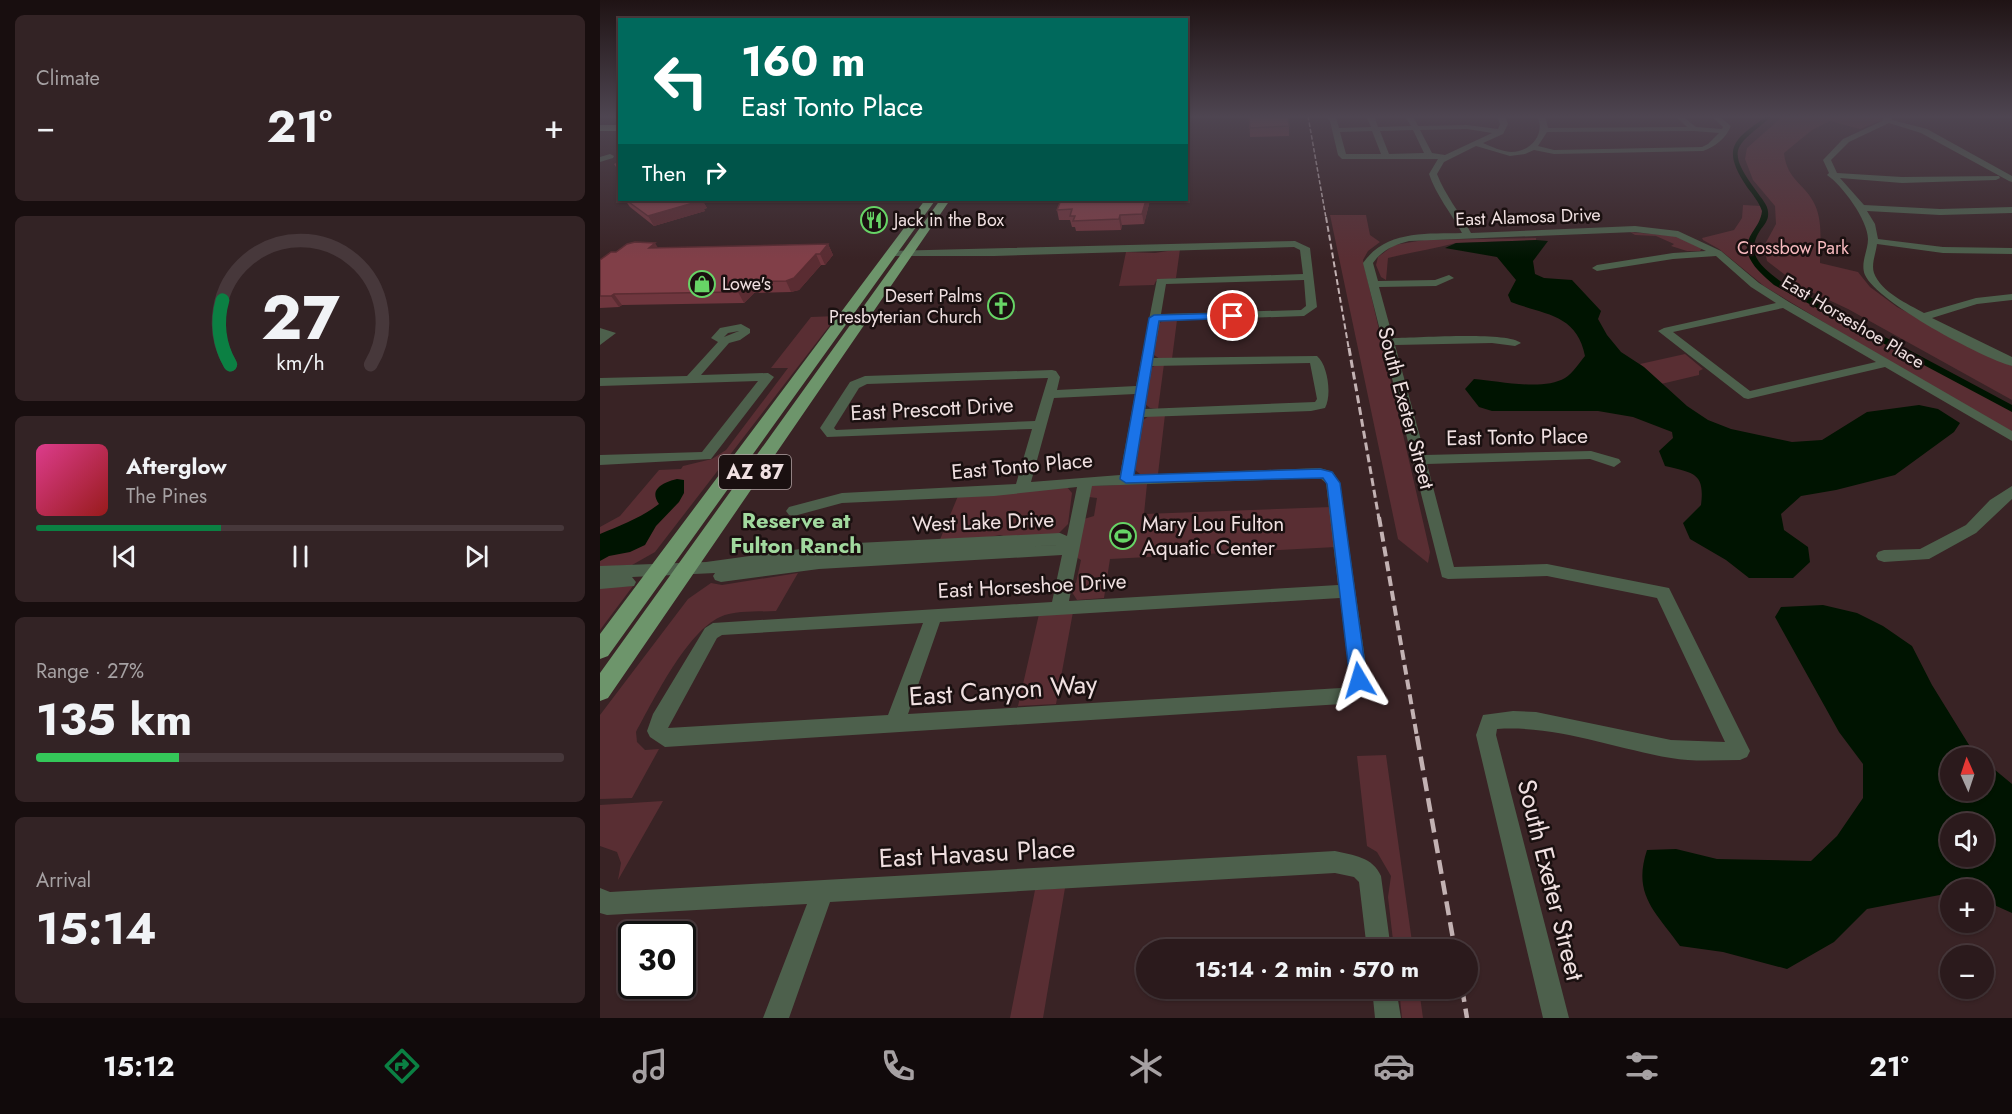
<!DOCTYPE html>
<meta charset="utf-8">
<style>
:root{--surface:#2b1a1c;--page:#332325;--text:#f1f3f6;--muted:#a6a1a3;--line:#47383b;--accent:#0b8043}
body{margin:0;font-family:Jost,sans-serif;background:var(--page);color:var(--text);height:100vh;display:flex;flex-direction:column;font-size:22px;white-space:nowrap}
*{box-sizing:border-box;margin:0}
p{font-size:20px;color:var(--muted)}
.icon{flex:none;width:33px;height:33px;fill:none;stroke:currentColor;stroke-width:2;stroke-linecap:round;stroke-linejoin:round}
.map{position:relative;flex:1;overflow:hidden}
.sheet{display:flex;flex-direction:column;gap:15px;padding:15px;background:#180e0f;width:600px}
.sheet>*{flex:none}
.guide{position:absolute;left:18px;top:18px;width:570px;height:183px;border-radius:0px;box-shadow:0 2px 4px #0004,0 0 0 2px var(--line);background:#00695c;color:#fff;overflow:hidden}
.needle{width:39px;rotate:357deg}
.tools{position:absolute;left:1340px;top:747px;display:grid;gap:12px}
.tools a{display:grid;place-items:center;width:54px;height:54px;border-radius:50%;background:var(--surface);box-shadow:0 2px 4px #0004,0 0 0 2px var(--line);font-size:30px}
.speed{position:absolute;left:18px;top:921px;display:flex;gap:12px;font-size:30px;font-weight:700;text-align:center}
.speed>*{display:grid;place-content:center;width:78px;height:78px;border-radius:50%;background:var(--surface);box-shadow:0 2px 4px #0004,0 0 0 2px var(--line);line-height:1}
.speed .limit{border:3px solid #111;border-radius:9px;background:#fff;color:#111}
.pin{position:absolute;display:grid;place-items:center;width:51px;height:51px;color:#fff;margin:-26px;border:3px solid #fff;border-radius:50%;box-shadow:0 2px 6px #0007}
.me{position:absolute;width:66px;margin:-33px;rotate:353deg;stroke-linejoin:round;filter:drop-shadow(0 0 4px #0008)}
.turn{display:flex;align-items:center;gap:21px;height:126px;padding:0 24px;font-size:27px}
.turn .icon{width:78px;height:78px;stroke-width:2.5}
.turn b{display:block;font-size:42px;line-height:51px}
.then{display:flex;align-items:center;height:57px;padding:0 24px;background:#0003;gap:12px;font-size:22px}
.big{font-size:45px;font-weight:700;line-height:1.1}
.sheet .card{flex:1;display:flex;flex-direction:column;justify-content:center;gap:9px;min-width:0;padding:0 21px;border-radius:9px;background:var(--page)}
.sheet .dial{align-items:center;gap:0}
.dial svg{height:156px;overflow:visible;fill:none;stroke:var(--line);stroke-width:7;stroke-linecap:round;text-anchor:middle}
.dial text{fill:var(--text);stroke:none}
.song{display:flex;align-items:center;gap:18px}
.cover{width:72px;height:72px;border-radius:9px;background:linear-gradient(135deg,hsl(330 70% 55%),hsl(0 70% 35%))}
.played{height:6px;border-radius:3px;background:linear-gradient(90deg,var(--accent) 35%,var(--line) 35%)}
.keys{display:flex;justify-content:space-around;direction:ltr}
.heat{display:flex;justify-content:space-between;align-items:center;font-size:33px;direction:ltr}
.charge{height:9px;border-radius:4px;background:linear-gradient(90deg,#34c759 27%,var(--line) 0)}
.trip{position:absolute;left:536px;top:939px;width:342px;height:60px;border-radius:30px;background:var(--surface);box-shadow:0 2px 4px #0004,0 0 0 2px var(--line);font-weight:700;line-height:60px;text-align:center}
.tab-bar{display:flex;height:96px;justify-content:space-around;align-items:center;background:#110a0b;color:var(--muted)}
.tab-bar .icon{width:42px;height:42px}
.tab-bar .on{color:var(--accent)}
.tab-bar b{font-size:27px;color:var(--text)}
main{display:flex;flex:1;min-height:0}
.map>svg:first-child{display:block}
.green{fill:#592e33}
.water{fill:#001401;fill-rule:evenodd}
.lines{fill:none;stroke-linecap:round;stroke-linejoin:round}
.canal{fill:#001401;fill-rule:evenodd}
.minor{fill:#4d604c;fill-rule:evenodd}
.major{fill:#6d956b;fill-rule:evenodd}
.rail-far4{stroke:#c3b2b3;stroke-width:1.5;stroke-dasharray:4.5 2;stroke-linecap:butt}
.rail-far3{stroke:#c3b2b3;stroke-width:2;stroke-dasharray:6 3;stroke-linecap:butt}
.rail-far2{stroke:#c3b2b3;stroke-width:3;stroke-dasharray:8 4;stroke-linecap:butt}
.rail-far1{stroke:#c3b2b3;stroke-width:4;stroke-dasharray:10 5;stroke-linecap:butt}
.rail{stroke:#c3b2b3;stroke-width:4.5;stroke-dasharray:14 7;stroke-linecap:butt}
.wall{fill:#6f363e}
.shaded-wall{fill:#5a2c32}
.building{fill:#813f48;stroke:#5a2c32;stroke-width:1.5}
.route{fill:#1a73e8;stroke:#114b97;stroke-width:1.5}
.labels{text-anchor:middle;stroke-width:5;stroke-linejoin:round;paint-order:stroke}
.far-street-label{font-size:18px;fill:#f0e0e1;stroke:#1a1010}
.far-poi-label{font-size:18px;fill:#f0e0e1;stroke:#1a1010;text-anchor:start}
.far-park-label{font-size:18px;fill:#f8babf;stroke:#1a1010}
.shield{fill:#1a1010;stroke:#b0a2a2;stroke-width:1.5}
.shield-label{font-size:20px;font-weight:bold;fill:#f0e0e1}
.street-label{font-size:21px;fill:#f0e0e1;stroke:#1a1010}
.poi-label{font-size:21px;fill:#f0e0e1;stroke:#1a1010;text-anchor:start}
.neighbourhood-label{font-size:22px;font-weight:bold;fill:#a1d99e;stroke:#1a1010}
.near-street-label{font-size:26px;fill:#f0e0e1;stroke:#1a1010}
</style>
<main>
<section class="sheet">
<div class="card"><p>Climate</p>
<div class="heat"><a>−</a><b class="big">21°</b><a>+</a></div>
</div>
<div class="card dial"><svg viewBox="0 0 100 80">
<path d="M14 69A42 42 0 1 1 86 69"/>
<path d="M14 69A42 42 0 0 1 10 36" stroke="#0b8043"/>
<text x="50" y="56" font-size="32" font-weight="700">27</text>
<text x="50" y="72" font-size="11">km/h</text>
</svg></div>
<div class="card">
<div class="song"><i class="cover"></i><div><b>Afterglow</b><p>The Pines</p></div></div>
<div class="played"></div>
<div class="keys"><svg class="icon" aria-label="previous" viewBox="0 0 24 24"><path d="M18 5L8 12l10 7zM5 5v14"/></svg><svg class="icon" aria-label="pause" viewBox="0 0 24 24"><path d="M8 5v14M16 5v14"/></svg><svg class="icon" aria-label="next" viewBox="0 0 24 24"><path d="M6 5l10 7-10 7zM19 5v14"/></svg></div>
</div>
<div class="card"><p>Range · 27%</p><b class="big">135 km</b><div class="charge"></div></div>
<div class="card"><p>Arrival</p><b class="big">15:14</b></div>
</section>
<div class="map">
<svg width="1412" height="1018" viewBox="0 0 1412 1018">
<rect width="100%" height="100%" fill="#392325"/>
<path class="green" d="M1183,116H1280L1282,120L1260,129L1230,121L1212,130L1184,153C1187,181 1206,184 1215,205C1223,222 1220,246 1220,263L1258,272L1270,287L1297,307L1412,366V400L1248,309L1201,287L1167,261L1164,246L1176,224L1175,206L1153,180L1145,159L1147,148Z
M1143,205L1162,206C1166,220 1158,225 1152,236C1136,263 1179,284 1197,295L1412,411V433L1344,395L1164,286L1119,249L1103,240L1102,238L1134,230L1142,218Z
M730,215H766L770,235L780,242L768,251L763,260L830,552L828,563L798,539Z
M1030,232L1075,236L1103,247L1100,251H1087L1071,246L1074,244L1056,236L1035,235Z
M936,238V240L856,243C834,249 811,252 788,258L786,280L781,277L776,265L778,257L794,245L824,240Z
M580,249L576,278L556,281L554,285L519,286L526,252L555,253Z
M237,316L55,552L32,565L0,567V527L20,516L59,470L81,469L83,466L112,459L126,450L188,368H171L211,317Z
M564,320H577L572,359H560L554,355L558,324Z
M1085,354L1103,369L1099,371V375L1061,384L1040,364Z
M564,364L558,409L550,408L545,404L551,368L556,365Z
M565,415L558,474H540L535,470L542,421L549,416Z
M547,484L544,514L731,507L736,547L510,559L504,598L477,600L470,589L471,585L476,583L481,560L476,557L484,519L494,516L497,498L489,497L491,486Z
M467,487L472,493L468,524L457,535L411,538L400,535L379,539L339,542L358,496Z
M198,573L176,611C159,612 136,610 120,617C87,632 54,699 36,732L37,742L45,750L59,749L32,798L0,799V715L88,599L111,583L122,585Z
M33,586L0,630V587Z
M473,612L456,704L418,706L439,614Z
M786,755L813,949H794L788,897L791,876L777,852L767,846L757,756Z
M63,801L18,880L21,863L17,852L0,846V805Z
M465,888L443,1018H410L435,890Z
M799,989H819L823,1018H802Z"/>
<path class="water" d="M936,240L948,241L933,261L935,274L944,278L972,280L1001,311L998,319L1007,335L1021,352L1044,367L1087,406L1108,420L1131,429L1192,442L1222,440L1267,412L1319,405L1338,409L1360,423L1354,432L1295,475L1236,490L1201,496L1181,514L1184,530L1208,547L1210,562L1193,578H1149L1126,560L1090,539L1083,523L1101,505C1105,473 1094,473 1065,466L1059,451L1073,438L1072,432L1033,417L998,411H892L879,407L865,389L874,379C899,381 943,391 965,378C973,373 979,363 985,356C977,314 945,315 911,302L908,295L916,280L897,257L845,248L856,243Z
M77,479L84,480V493L79,502L56,526L45,545L30,552L9,556L0,561V534C21,525 41,518 59,504C48,489 64,482 77,479Z
M1223,605L1257,613L1283,626L1312,646L1332,685L1374,753L1380,757L1350,758V790H1383V760L1412,784V913L1383,900V890H1350V893L1267,909L1234,942L1187,969L1123,952L1080,946C1056,912 1032,895 1047,850L1076,849L1117,859L1211,861L1237,836L1263,798V764L1239,732L1175,617L1181,607ZM1350,824H1383V856H1350Z"/>
<g class="lines">
<path class="canal" d="M1167,116H1172C1136,147 1124,147 1157,192C1161,198 1168,205 1168,212C1169,219 1165,224 1161,229C1144,254 1161,266 1180,281L1412,405V412L1174,285C1158,271 1138,255 1152,233C1157,225 1161,220 1162,211C1159,202 1153,195 1147,187C1121,148 1133,140 1167,116Z"/>
<path class="minor" d="M725,116L736,118L739,128L771,127L766,116H774L778,127L811,126L805,116H813L818,126L867,125L898,129L900,124L897,116H905L908,124L903,134L883,143C892,147 901,151 911,152C931,152 946,134 937,116H945L948,128L1087,127L1075,116H1082L1096,127L1122,129L1123,127L1111,116H1119L1131,126C1126,138 1115,147 1103,151L954,154L934,150L925,154L910,156L876,146L844,162L837,174C845,195 860,213 871,233L1035,226L1078,231L1121,251L1159,283L1189,302L1412,431V441L1285,367L1148,399L1144,398L1058,331L1064,328L1176,303L1151,287L1116,256L1073,259L997,271L992,268L997,265L1073,253L1106,251L1076,237L1035,232L809,241C794,245 782,250 773,263L778,281L835,280L849,275L854,278L836,286L779,287L793,338C816,338 907,331 921,343L915,346L892,343L795,345L825,455L991,451L1019,459L1021,462L1014,467L990,459L827,464L854,567L947,564L1069,588L1150,751L1147,757L1140,760C1117,760 1093,762 1071,758C1013,748 957,725 897,729L896,735L969,1018H943L876,735L883,715L913,711L936,712L1071,740L1125,742L1057,598L947,576L848,579L842,577L763,263C786,230 826,234 862,233C851,213 836,195 829,174L838,159H742L738,155L730,121ZM867,129L892,133L845,155L832,153L820,130ZM813,130L824,153L789,154L780,131ZM772,131L781,154H746L740,132ZM1094,131L1119,133L1108,144L1102,147L954,150L938,146L947,132ZM1183,308L1276,362L1150,391L1073,332Z
M1284,116H1292V120L1327,129L1412,176V182L1409,181L1321,133L1289,123L1249,142L1231,160L1237,173L1302,177L1399,176L1400,178L1396,180L1302,183L1240,178L1264,205L1340,209L1412,207V213L1340,215L1267,211L1275,224L1278,239L1343,247L1412,248V254L1343,253L1277,244C1276,253 1271,264 1274,273C1281,292 1308,304 1324,313L1376,298L1412,294V300L1377,304L1332,318L1412,357V366C1382,358 1277,302 1265,275C1260,263 1268,251 1268,239C1268,220 1242,185 1227,175L1229,173L1223,160L1243,139L1282,121Z
M10,154L14,156L13,158L0,162V157Z
M695,241L710,248L717,307L704,316L560,321L553,358L717,356C728,365 732,396 725,408L711,411L544,417L534,475L720,468L733,472L740,483L768,680L761,697L742,704L65,747L50,737L47,731L53,714L105,628L113,623L452,602L462,555L219,569L121,582L115,580L113,576L115,573L32,577L36,582L34,586L0,589V566L106,562L237,544L460,533L467,536L477,487L394,496L242,503L194,516L189,515L186,511L189,507L242,493L416,484L432,429L227,437L220,428L250,382L265,376L452,370L456,371L460,377L457,390L536,386L557,279L703,274L700,250L694,247L394,256H291L288,255V251ZM704,280L706,306L701,310L561,314L566,284ZM710,363L717,399L715,402L545,409L552,366ZM448,378L435,421L236,430L234,428L259,388L267,384ZM535,394L520,475L431,482L454,398ZM720,478L726,483L738,585L469,601L492,486ZM456,545L234,556L457,545ZM740,598L750,680L747,685L741,688L308,714L340,622ZM323,623L288,715L68,728L117,638L122,635Z
M141,324L150,329V333L140,340L129,343L101,375L168,373L174,377L111,459L0,465V455L102,452L158,381L0,386V378L87,376L118,342L111,338L120,328ZM139,331L124,337L128,333Z
M0,328L16,333L0,345Z
M1412,486V499L1376,533L1329,559L1284,562L1278,560L1276,556L1278,552L1284,550L1320,549L1366,525L1390,500Z
M735,851C753,855 773,857 781,876L791,950H767L759,882L754,877L735,873L230,902L189,1018H163L207,904L7,915L0,913V888L10,892Z
M772,988H796L801,1018H775Z"/>
<path class="major" d="M0,125H20V131H0Z
M325,200H333L334,202L8,656L0,659V634Z
M340,200H350L8,698L0,701V673Z"/>
<path class="rail-far4" d="M708,116L726,218"/>
<path class="rail-far3" d="M726,217L749,350"/>
<path class="rail-far2" d="M749,348L779,519"/>
<path class="rail-far1" d="M779,517L817,737"/>
<path class="rail" d="M817,736L855,950
M862,988L867,1018"/>
</g>
<path class="wall" d="M649,116L689,126V136L650,137Z
M20,161V173L14,164Z
M25,200H102L107,208L104,209L105,211L54,226L30,207Z
M472,200H550L544,224L522,225L521,230L476,231L475,227H472L470,220H459L457,210Z
M228,244L233,255L225,265H221L199,290L191,292L154,293L144,303L22,305L19,307L0,308V260L59,248Z"/>
<path class="shaded-wall" d="M98,200H102L107,208L104,209L105,211L54,226L48,216Z
M546,200H550L544,224L542,214Z
M520,215L522,225L521,230L519,219Z
M55,243L62,254L49,248Z
M228,244L233,255L225,265L220,254Z
M216,254L221,265L199,290L191,292L186,281Z
M147,282L154,293L144,303L138,292Z
M14,294L22,305L19,307L11,296Z"/>
<path class="building" d="M649,116L688,117L689,126L650,128Z
M26,200H98L100,201L48,216Z
M461,200H546L542,214L520,215L519,219L473,221L475,216H470L472,209L457,210Z
M35,242L55,243L49,248L228,244L220,254H216L194,278L186,281L147,282L138,292L14,294L11,296H0V260L11,252H16L27,244Z"/>
<linearGradient id="sky" x2="0" y2="1"><stop stop-color="#1f1314"/><stop offset="0.45" stop-color="#4e4551"/><stop offset="1" stop-color="#4e4551" stop-opacity="0"/></linearGradient>
<rect width="1412" height="259" fill="url(#sky)"/>
<path class="route" d="M633,313L636,314V318L559,321L534,475L720,469L732,472L740,483L767,680L764,685L759,687L753,685L750,680L727,484L723,478L526,483L520,479L549,318L554,315Z"/>
<defs>
<symbol id="restaurant-ring" viewBox="-11 -11 22 22"><circle r="9.5" fill="#1a1010" stroke="#67d466" stroke-width="1.5"/><path d="M-5-6h1v4h1v-4h1v4h1v-4h1v5L-1.5 .5V6h-2V.5L-5-1ZM5-6V6H3V1.5H1.5Q1.5-4 5-6Z" fill="#67d466"/></symbol>
<symbol id="shop-ring" viewBox="-11 -11 22 22"><circle r="9.5" fill="#1a1010" stroke="#67d466" stroke-width="1.5"/><path d="M-5-2.5h2.3a2.7 3.5 0 0 1 5.4 0H5L5.5 6h-11ZM-1.5-2.5h3a1.5 2.3 0 0 0-3 0Z" fill="#67d466"/></symbol>
<symbol id="church-ring" viewBox="-11 -11 22 22"><circle r="9.5" fill="#1a1010" stroke="#67d466" stroke-width="1.5"/><path d="M-1.2-6h2.4v3.5h3.3v2.4h-3.3V6h-2.4V-.1h-3.3v-2.4h3.3Z" fill="#67d466"/></symbol>
<symbol id="stadium-ring" viewBox="-11 -11 22 22"><circle r="9.5" fill="#1a1010" stroke="#67d466" stroke-width="1.5"/><path d="M0-5a6.5 5 0 1 0 0 10a6.5 5 0 1 0 0-10ZM-3.5-1.8h7v3.6h-7Z" fill="#67d466"/></symbol>
</defs>
<g fill-rule="evenodd">
<use href="#restaurant-ring" x="259" y="205" width="30" height="30"/>
<use href="#shop-ring" x="87" y="269" width="30" height="30"/>
<use href="#church-ring" x="386" y="291" width="30" height="30"/>
<use href="#stadium-ring" x="508" y="521" width="30" height="30"/>
</g>
<g class="labels">
<g class="far-street-label">
<text transform="translate(928 217) rotate(-2)" y="6">East Alamosa Drive</text>
<text transform="translate(1253 322) rotate(31)" y="6">East Horseshoe Place</text>
</g>
<g class="far-poi-label">
<text x="294" y="226">Jack in the Box</text>
<text x="122" y="290">Lowe's</text>
<text x="382" y="302" text-anchor="end">Desert Palms<tspan x="382" dy="21">Presbyterian Church</tspan></text>
</g>
<g class="far-park-label">
<text x="1193" y="254">Crossbow Park</text>
</g>
<rect class="shield" x="119" y="455" width="72" height="34" rx="4.5"/>
<g class="shield-label">
<text x="155" y="479">AZ 87</text>
</g>
<g class="street-label">
<text transform="translate(806 408) rotate(75)" y="7">South Exeter Street</text>
<text transform="translate(332 409) rotate(-3)" y="7">East Prescott Drive</text>
<text transform="translate(917 437) rotate(-1)" y="7">East Tonto Place</text>
<text transform="translate(422 466) rotate(-5)" y="7">East Tonto Place</text>
<text transform="translate(383 522) rotate(-2)" y="7">West Lake Drive</text>
<text transform="translate(432 586) rotate(-3)" y="7">East Horseshoe Drive</text>
</g>
<g class="poi-label">
<text x="542" y="531">Mary Lou Fulton<tspan x="542" dy="24">Aquatic Center</tspan></text>
</g>
<g class="neighbourhood-label">
<text x="196" y="528">Reserve at<tspan x="196" dy="25">Fulton Ranch</tspan></text>
</g>
<g class="near-street-label">
<text transform="translate(403 690) rotate(-4)" y="9">East Canyon Way</text>
<text transform="translate(377 853) rotate(-3)" y="9">East Havasu Place</text>
<text transform="translate(951 880) rotate(76)" y="9">South Exeter Street</text>
</g>
</g>
</svg>
<div class="tools">
<a><svg class="needle" viewBox="-14 -14 28 28"><path d="M0-13l5 13h-10z" fill="#e53935"/><path d="M0 13l5-13h-10z" fill="#a6a1a3"/></svg></a>
<a><svg class="icon" aria-label="sound" viewBox="0 0 24 24"><path d="M4 9h4l5-4v14l-5-4H4zM17 9q2 3 0 6"/></svg></a>
<a>+</a>
<a>−</a>
</div>
<div class="speed"><div class="limit">30</div></div>
<div class="pin" style="left:633px;top:316px;background:#d93025"><svg class="icon" aria-label="arrive" viewBox="0 0 24 24"><path d="M6 21V4h12l-3 4 3 4H6"/></svg></div>
<svg class="me" style="left:759px;top:680px" viewBox="-20 -20 40 40"><path d="M0-17L14 15 0 8-14 15z" fill="#1a73e8" stroke="#fff" stroke-width="4"/></svg>
<div class="trip">15:14 · 2 min · 570 m</div>
<div class="guide">
<div class="turn"><svg class="icon" aria-label="left" viewBox="0 0 24 24"><path d="M17 20v-9H6M10 6l-5 5 5 5"/></svg><div><b>160 m</b>East Tonto Place</div></div>
<div class="then">Then<svg class="icon" aria-label="right" viewBox="0 0 24 24"><path d="M7 20v-9h11M14 6l5 5-5 5"/></svg></div>
</div>
</div>
</main>
<nav class="tab-bar">
<b>15:12</b>
<svg class="icon on" aria-label="directions" viewBox="0 0 24 24"><path d="M12 3l9 9-9 9-9-9zM9 14v-3h6M13 9l2 2-2 2"/></svg>
<svg class="icon" aria-label="music" viewBox="0 0 24 24"><path d="M9 18V5l10-2v13"/><circle cx="6" cy="18" r="3"/><circle cx="16" cy="16" r="3"/></svg>
<svg class="icon" aria-label="phone" viewBox="0 0 24 24"><path d="M5 4h4l2 5-3 2q2 4 5 5l2-3 5 2v4C11 20 4 13 5 4z"/></svg>
<svg class="icon" aria-label="climate" viewBox="0 0 24 24"><path d="M12 3v18M4 7l16 10M4 17L20 7"/></svg>
<svg class="icon" aria-label="car" viewBox="0 0 24 24"><path d="M5 17H2v-5l4-1 3-4h7l3 4 3 1v5h-3M9 17h6M6 11h13"/><circle cx="7" cy="17" r="2"/><circle cx="17" cy="17" r="2"/></svg>
<svg class="icon" aria-label="filters" viewBox="0 0 24 24"><path d="M4 7h16M4 17h16"/><circle cx="9" cy="7" r="2"/><circle cx="15" cy="17" r="2"/></svg>
<b>21°</b>
</nav>
